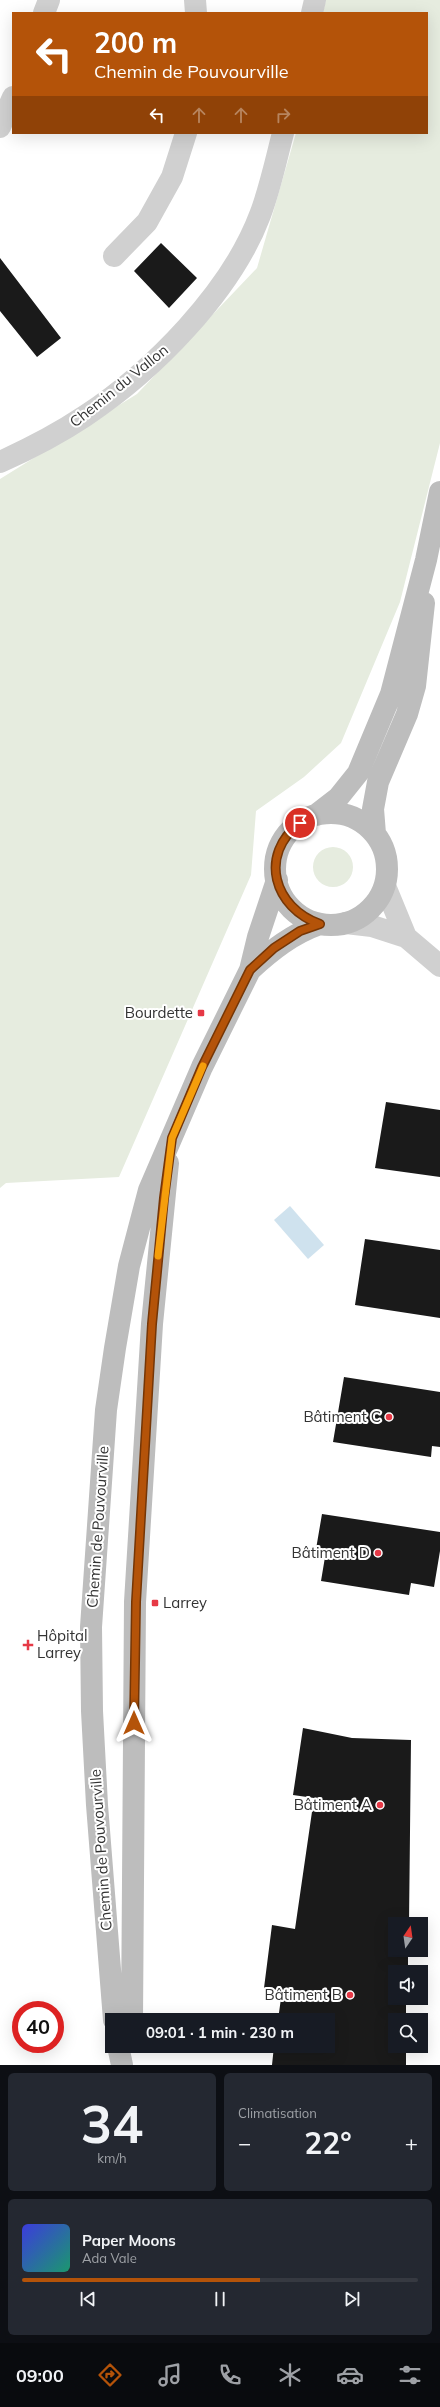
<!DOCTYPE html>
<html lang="fr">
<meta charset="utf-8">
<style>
:root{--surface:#171b24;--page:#242831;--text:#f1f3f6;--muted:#9ea1a6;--line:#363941;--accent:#b45309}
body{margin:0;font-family:Mulish,sans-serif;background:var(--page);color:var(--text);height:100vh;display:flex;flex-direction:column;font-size:15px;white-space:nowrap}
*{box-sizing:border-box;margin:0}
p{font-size:13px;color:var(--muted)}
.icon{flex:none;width:22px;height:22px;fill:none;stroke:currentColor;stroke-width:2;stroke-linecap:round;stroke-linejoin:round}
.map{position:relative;height:2065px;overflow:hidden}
.panel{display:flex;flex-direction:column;gap:8px;padding:8px;background:#0d0f14;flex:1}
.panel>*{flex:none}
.hud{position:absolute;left:12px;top:12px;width:416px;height:122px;border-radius:0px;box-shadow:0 4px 16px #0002;background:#b45309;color:#fff;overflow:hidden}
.needle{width:26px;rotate:13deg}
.controls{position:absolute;left:388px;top:1917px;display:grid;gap:8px}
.controls a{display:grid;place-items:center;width:40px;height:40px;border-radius:0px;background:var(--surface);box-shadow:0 4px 16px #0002;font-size:20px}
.speed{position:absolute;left:12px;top:2001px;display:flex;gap:8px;font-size:20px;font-weight:700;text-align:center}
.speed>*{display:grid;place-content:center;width:52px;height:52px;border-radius:50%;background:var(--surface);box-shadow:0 4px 16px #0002;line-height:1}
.speed .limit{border:6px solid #d22;background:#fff;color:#111}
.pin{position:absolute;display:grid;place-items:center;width:34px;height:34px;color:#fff;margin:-17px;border:2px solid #fff;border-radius:50%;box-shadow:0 1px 4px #0007}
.me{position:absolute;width:44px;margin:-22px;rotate:0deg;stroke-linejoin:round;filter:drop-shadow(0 0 3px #0008)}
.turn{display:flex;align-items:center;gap:14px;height:84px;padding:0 16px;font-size:18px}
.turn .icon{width:52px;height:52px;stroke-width:2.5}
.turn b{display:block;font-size:28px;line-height:34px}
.lanes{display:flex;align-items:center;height:38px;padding:0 16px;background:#0003;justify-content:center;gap:20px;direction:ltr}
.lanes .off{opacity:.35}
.big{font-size:30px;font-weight:700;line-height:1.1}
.panel .card{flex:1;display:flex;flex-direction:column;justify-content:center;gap:6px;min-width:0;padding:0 14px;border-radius:6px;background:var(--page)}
.panel .dial{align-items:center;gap:0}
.dial b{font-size:52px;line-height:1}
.song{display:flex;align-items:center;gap:12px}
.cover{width:48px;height:48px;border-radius:6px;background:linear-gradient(135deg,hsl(240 70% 55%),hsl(160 70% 35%))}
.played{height:4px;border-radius:2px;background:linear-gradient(90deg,var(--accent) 60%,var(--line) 60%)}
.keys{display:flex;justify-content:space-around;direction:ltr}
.heat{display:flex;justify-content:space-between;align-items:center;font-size:22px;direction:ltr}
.panel .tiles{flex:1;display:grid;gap:8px;grid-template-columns:1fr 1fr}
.card:last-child{grid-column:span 2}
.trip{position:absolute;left:105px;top:2013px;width:230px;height:40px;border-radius:0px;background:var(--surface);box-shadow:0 4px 16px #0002;font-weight:700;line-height:40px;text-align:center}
.menu{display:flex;height:64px;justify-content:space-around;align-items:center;background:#090b0e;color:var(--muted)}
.menu .icon{width:28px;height:28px}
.menu .on{color:var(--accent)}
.menu b{font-size:18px;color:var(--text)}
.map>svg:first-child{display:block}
.green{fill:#e6ecdf}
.water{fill:#cfe2ee}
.building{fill:#1a1a1a}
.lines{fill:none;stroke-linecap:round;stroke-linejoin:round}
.street{stroke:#d0d0d0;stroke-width:22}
.secondary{stroke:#bdbdbd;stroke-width:22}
.route-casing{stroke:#753606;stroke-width:10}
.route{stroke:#b45309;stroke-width:7}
.slow{stroke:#f59e0b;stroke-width:7}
.poi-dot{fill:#e63946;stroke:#fff;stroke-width:1.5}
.labels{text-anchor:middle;stroke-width:4;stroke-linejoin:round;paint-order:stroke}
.street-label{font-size:15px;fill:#333;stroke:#fff}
.poi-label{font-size:15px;fill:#333;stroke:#fff;text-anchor:end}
</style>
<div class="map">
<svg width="440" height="2065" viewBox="0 0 440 2065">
<rect width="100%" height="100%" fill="#fff"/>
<path class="green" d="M326,0H440V443L400,602L341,743L304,777L256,811L251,875L119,1177L6,1183L0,1188V479L137,394L257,268L296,133H427V13H323Z
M313 867a20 20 0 1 1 40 0a20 20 0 1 1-40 0Z"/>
<path class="water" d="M290,1206L324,1245L308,1259L274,1220Z"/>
<path class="building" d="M161,243L197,278L169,308L134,271Z
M0,258L61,338L37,357L0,311Z
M386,1102L440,1110V1177L375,1168Z
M365,1239L440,1250V1318L355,1305Z
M344,1377L440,1392V1447L432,1446L431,1457L333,1442Z
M322,1514L440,1532V1551L434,1587L411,1583L409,1595L321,1581L325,1557L315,1555Z
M303,1728L352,1738L411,1740L409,1924H395V1950H408V1972H395V1998H406V2020H395V2046H406V2065H272L274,2046H328V2020H278L282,1991L264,1988L272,1925L295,1929L314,1798L293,1795Z"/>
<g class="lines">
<path class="street" d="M195,0L196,13
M44,13L49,0
M312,13L315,0
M0,127L13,97
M114,256L147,222L172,177L186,133
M0,462C29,449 58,434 85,416C153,371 231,292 260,215C270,189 276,160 283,133
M385,886L406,937
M346,923L372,926L406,937L440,966"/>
<path class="secondary" d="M275 869a56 56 0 1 1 112 0a56 56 0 1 1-112 0Z
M316,815L338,798L358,773L391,694L426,560L440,492
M375,834L373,809L378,782L407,714L415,686L424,603
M250,970C272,950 292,934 320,924
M114,2020L97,1805L92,1711L91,1627L106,1410L115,1348L129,1266L149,1190L202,1067L250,970L258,937L277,880
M132,2020L135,1602L152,1324L168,1163
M118,2046L122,2065"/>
</g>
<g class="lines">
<defs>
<path id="route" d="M134,1723L136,1602L152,1324L164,1198L172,1138L202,1067L250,970L274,948L300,931L320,924C274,908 258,855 300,823"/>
</defs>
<use href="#route" class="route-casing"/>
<use href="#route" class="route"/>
<path class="slow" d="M158,1256L172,1138L203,1066"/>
</g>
<g class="poi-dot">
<rect x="197" y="1009" width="8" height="8" rx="2"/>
<circle cx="389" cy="1417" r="4"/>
<circle cx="378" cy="1553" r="4"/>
<rect x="151" y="1599" width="8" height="8" rx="2"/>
<path d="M26 1639h4v4h4v4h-4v4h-4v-4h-4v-4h4z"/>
<circle cx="380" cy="1805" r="4"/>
<circle cx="350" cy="1995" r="4"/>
</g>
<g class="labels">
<g class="street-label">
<text transform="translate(119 386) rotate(-39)" y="5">Chemin du Vallon</text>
<text transform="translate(98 1527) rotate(-86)" y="5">Chemin de Pouvourville</text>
<text transform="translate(101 1850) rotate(-94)" y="5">Chemin de Pouvourville</text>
</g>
<g class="poi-label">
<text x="193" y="1018">Bourdette</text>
<text x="381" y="1422">Bâtiment C</text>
<text x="370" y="1558">Bâtiment D</text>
<text x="163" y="1608" text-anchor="start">Larrey</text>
<text x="37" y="1641" text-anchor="start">Hôpital<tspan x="37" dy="17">Larrey</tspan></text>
<text x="372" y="1810">Bâtiment A</text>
<text x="342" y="2000">Bâtiment B</text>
</g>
</g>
</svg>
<div class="controls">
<a><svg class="needle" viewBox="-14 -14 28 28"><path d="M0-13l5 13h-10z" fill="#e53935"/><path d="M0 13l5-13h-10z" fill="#9ea1a6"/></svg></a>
<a><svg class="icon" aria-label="sound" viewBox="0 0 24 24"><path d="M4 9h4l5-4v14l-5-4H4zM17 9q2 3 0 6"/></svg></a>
<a><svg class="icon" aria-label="search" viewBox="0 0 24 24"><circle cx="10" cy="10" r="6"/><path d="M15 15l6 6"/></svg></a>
</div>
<div class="speed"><div class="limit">40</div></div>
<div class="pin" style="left:300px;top:823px;background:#d93025"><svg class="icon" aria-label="arrive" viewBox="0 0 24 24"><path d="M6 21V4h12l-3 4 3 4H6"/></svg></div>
<svg class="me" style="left:134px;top:1723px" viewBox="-20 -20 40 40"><path d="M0-17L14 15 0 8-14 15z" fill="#b45309" stroke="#fff" stroke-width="4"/></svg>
<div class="trip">09:01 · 1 min · 230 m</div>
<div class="hud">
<div class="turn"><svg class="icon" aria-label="left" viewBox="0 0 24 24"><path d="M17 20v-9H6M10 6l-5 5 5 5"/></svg><div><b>200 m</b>Chemin de Pouvourville</div></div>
<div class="lanes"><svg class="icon" aria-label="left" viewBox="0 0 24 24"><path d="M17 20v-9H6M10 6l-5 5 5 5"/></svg><svg class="icon off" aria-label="ahead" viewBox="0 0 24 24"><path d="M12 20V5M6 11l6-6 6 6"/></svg><svg class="icon off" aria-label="ahead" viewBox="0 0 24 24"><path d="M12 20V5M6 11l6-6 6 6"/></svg><svg class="icon off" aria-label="right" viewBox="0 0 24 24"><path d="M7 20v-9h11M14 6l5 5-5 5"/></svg></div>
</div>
</div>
<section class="panel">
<div class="tiles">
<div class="card dial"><b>34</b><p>km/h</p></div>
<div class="card"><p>Climatisation</p>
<div class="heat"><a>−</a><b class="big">22°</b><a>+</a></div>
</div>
<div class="card">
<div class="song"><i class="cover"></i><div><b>Paper Moons</b><p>Ada Vale</p></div></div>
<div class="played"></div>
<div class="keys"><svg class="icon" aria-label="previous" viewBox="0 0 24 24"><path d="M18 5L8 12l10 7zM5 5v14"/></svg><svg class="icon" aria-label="pause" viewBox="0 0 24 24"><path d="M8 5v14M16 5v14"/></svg><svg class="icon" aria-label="next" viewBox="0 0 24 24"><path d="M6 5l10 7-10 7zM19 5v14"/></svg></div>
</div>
</div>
</section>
<nav class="menu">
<b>09:00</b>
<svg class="icon on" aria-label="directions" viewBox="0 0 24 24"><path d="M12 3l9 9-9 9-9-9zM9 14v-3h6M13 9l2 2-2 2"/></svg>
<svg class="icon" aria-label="music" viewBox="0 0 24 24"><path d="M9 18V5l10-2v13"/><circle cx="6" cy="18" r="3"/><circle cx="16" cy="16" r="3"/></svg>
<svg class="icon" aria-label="phone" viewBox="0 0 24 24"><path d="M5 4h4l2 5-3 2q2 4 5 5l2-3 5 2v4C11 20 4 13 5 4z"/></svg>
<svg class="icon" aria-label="climate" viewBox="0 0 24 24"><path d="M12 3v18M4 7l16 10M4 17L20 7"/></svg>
<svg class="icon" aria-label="car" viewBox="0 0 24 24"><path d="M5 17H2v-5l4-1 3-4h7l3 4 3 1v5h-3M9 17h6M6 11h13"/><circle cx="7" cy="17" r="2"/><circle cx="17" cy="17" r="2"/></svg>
<svg class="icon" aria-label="filters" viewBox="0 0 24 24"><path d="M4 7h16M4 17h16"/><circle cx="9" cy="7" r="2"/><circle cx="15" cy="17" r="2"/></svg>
</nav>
